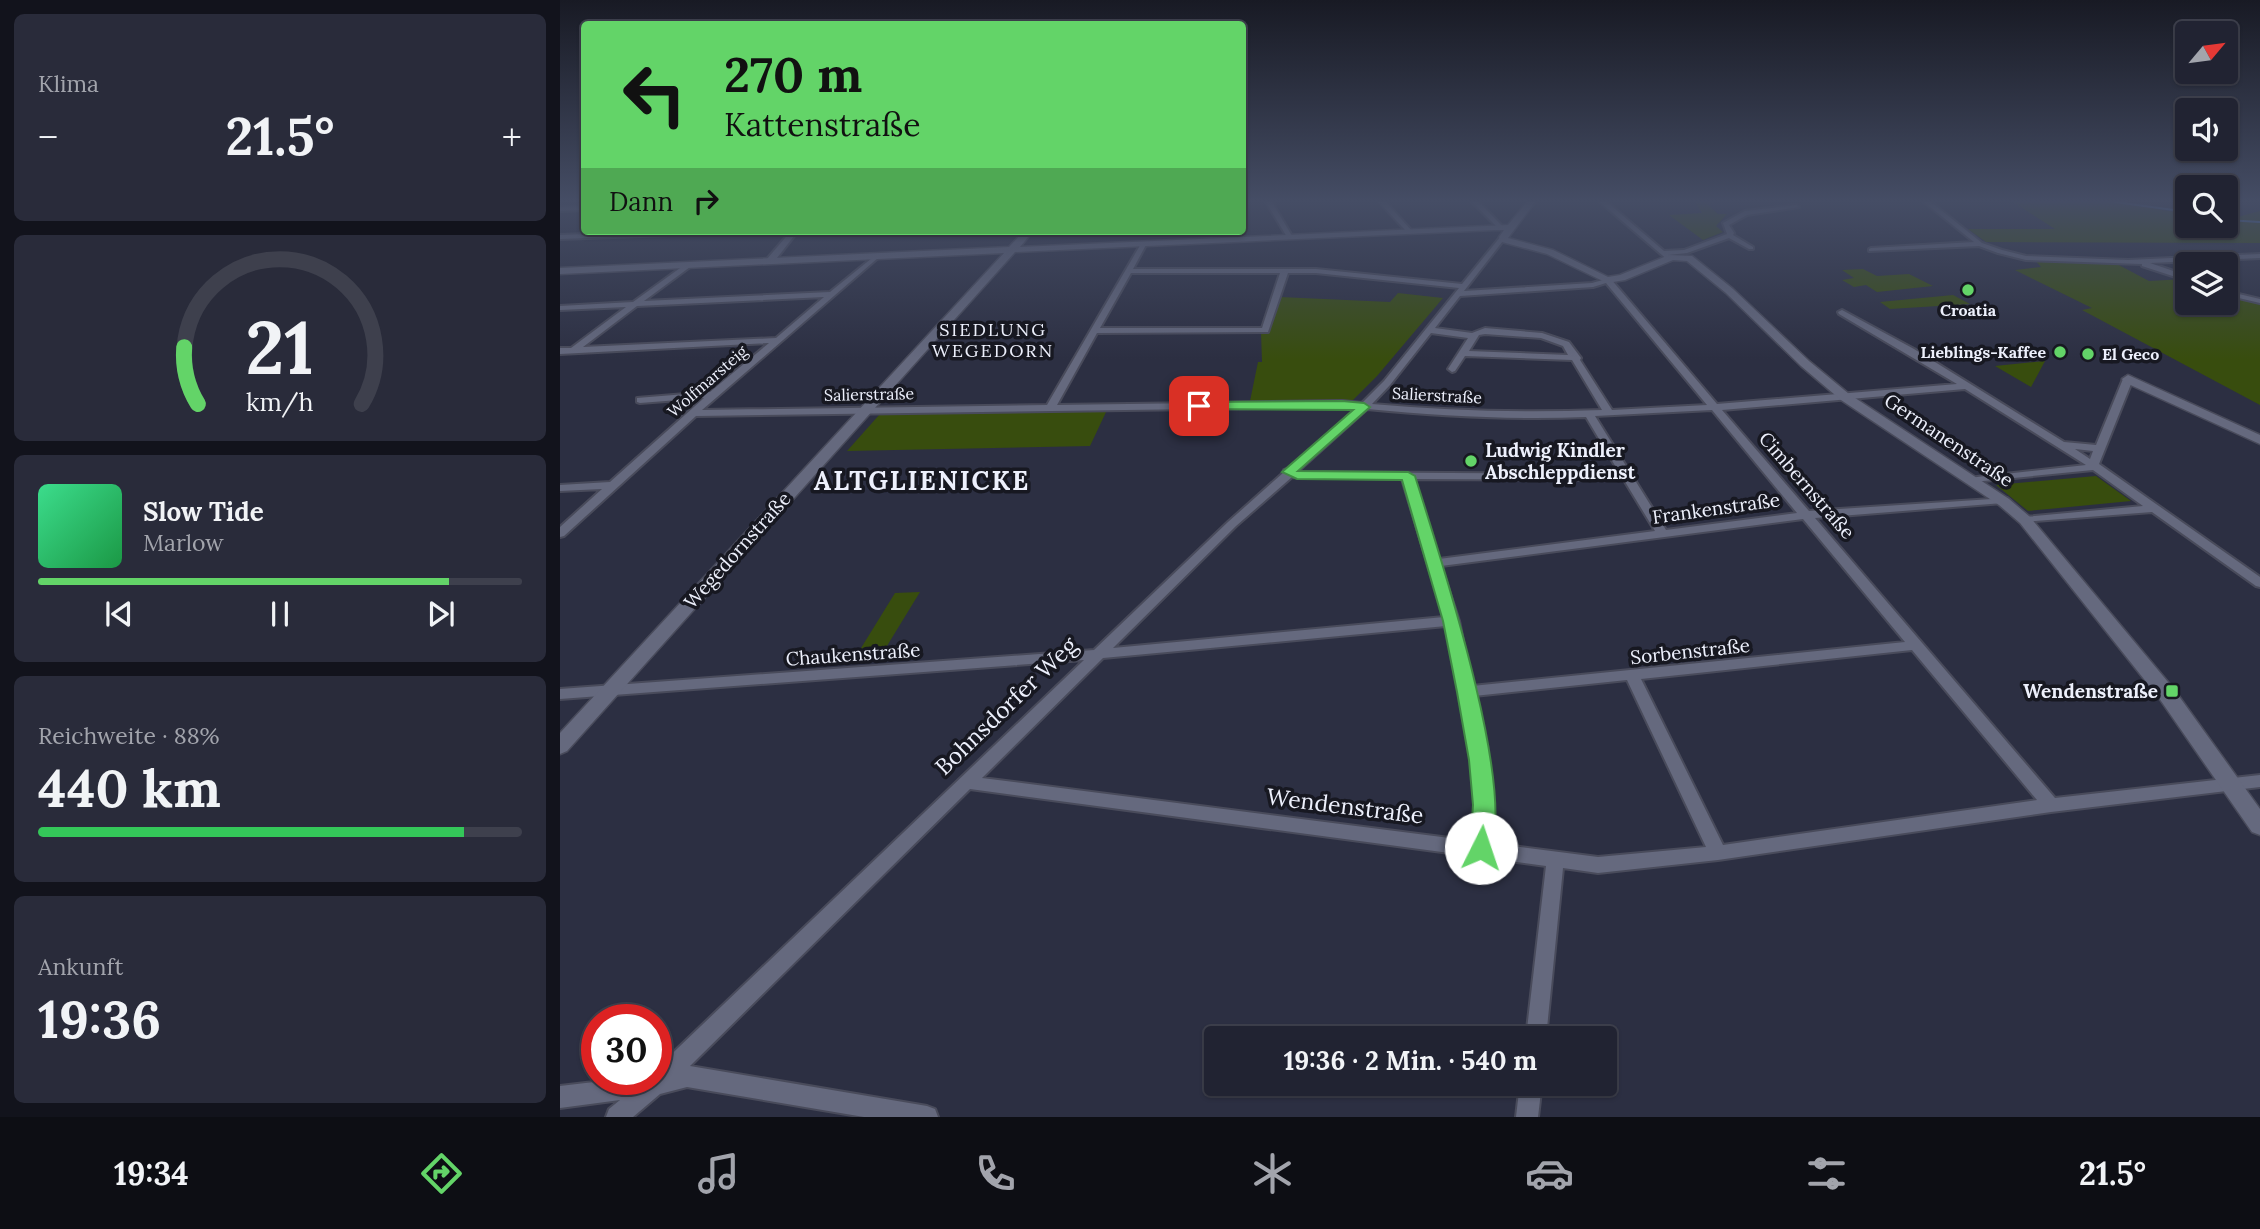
<!DOCTYPE html>
<html lang="de">
<meta charset="utf-8">
<style>
:root{--surface:#212332;--page:#292b3a;--text:#f1f3f6;--muted:#a2a4ac;--line:#3e404d;--accent:#63d468}
body{margin:0;font-family:Lora,serif;background:var(--page);color:var(--text);height:100vh;display:flex;flex-direction:column;font-size:26px;white-space:nowrap}
*{box-sizing:border-box;margin:0}
p{font-size:23px;color:var(--muted)}
.icon{flex:none;width:38px;height:38px;fill:none;stroke:currentColor;stroke-width:2;stroke-linecap:round;stroke-linejoin:round}
.map{position:relative;flex:1;overflow:hidden}
.panel{display:flex;flex-direction:column;gap:14px;padding:14px;background:#12131c;width:560px}
.panel>*{flex:none}
.top-card{position:absolute;left:21px;top:21px;width:665px;height:214px;border-radius:7px;box-shadow:0 2px 5px #0004,0 0 0 2px var(--line);background:#63d468;color:#111;overflow:hidden}
.needle{width:46px;rotate:61deg}
.fabs{position:absolute;left:1615px;top:21px;display:grid;gap:14px}
.fabs a{display:grid;place-items:center;width:63px;height:63px;border-radius:7px;background:var(--surface);box-shadow:0 2px 5px #0004,0 0 0 2px var(--line);font-size:35px}
.speed{position:absolute;left:21px;top:1004px;display:flex;gap:14px;font-size:35px;font-weight:700;text-align:center}
.speed>*{display:grid;place-content:center;width:91px;height:91px;border-radius:50%;background:var(--surface);box-shadow:0 2px 5px #0004,0 0 0 2px var(--line);line-height:1}
.speed .limit{border:10px solid #d22;background:#fff;color:#111}
.pin{position:absolute;display:grid;place-items:center;width:60px;height:60px;color:#fff;margin:-30px;border-radius:14px;box-shadow:0 4px 10px #0006}
.me{position:absolute;width:77px;margin:-38px;rotate:4deg;stroke-linejoin:round;filter:drop-shadow(0 0 5px #0008)}
.turn{display:flex;align-items:center;gap:24px;height:147px;padding:0 28px;font-size:32px}
.turn .icon{width:91px;height:91px;stroke-width:2.5}
.turn b{display:block;font-size:49px;line-height:60px}
.then{display:flex;align-items:center;height:66px;padding:0 28px;background:#0003;gap:14px;font-size:26px}
.big{font-size:52px;font-weight:700;line-height:1.1}
.panel .card{flex:1;display:flex;flex-direction:column;justify-content:center;gap:10px;min-width:0;padding:0 24px;border-radius:10px;background:var(--page)}
.panel .dial{align-items:center;gap:0}
.dial svg{height:182px;overflow:visible;fill:none;stroke:var(--line);stroke-width:7;stroke-linecap:round;text-anchor:middle}
.dial text{fill:var(--text);stroke:none}
.song{display:flex;align-items:center;gap:21px}
.cover{width:84px;height:84px;border-radius:10px;background:linear-gradient(135deg,hsl(150 70% 55%),hsl(140 70% 35%))}
.played{height:7px;border-radius:4px;background:linear-gradient(90deg,var(--accent) 85%,var(--line) 85%)}
.keys{display:flex;justify-content:space-around;direction:ltr}
.heat{display:flex;justify-content:space-between;align-items:center;font-size:38px;direction:ltr}
.charge{height:10px;border-radius:5px;background:linear-gradient(90deg,#34c759 88%,var(--line) 0)}
.trip{position:absolute;left:644px;top:1026px;width:413px;height:70px;border-radius:7px;background:var(--surface);box-shadow:0 2px 5px #0004,0 0 0 2px var(--line);font-weight:700;line-height:70px;text-align:center}
.tabs{display:flex;height:112px;justify-content:space-around;align-items:center;background:#0d0e14;color:var(--muted)}
.tabs .icon{width:49px;height:49px}
.tabs .current{color:var(--accent)}
.tabs b{font-size:32px;color:var(--text)}
main{display:flex;flex:1;min-height:0}
.map>svg:first-child{display:block}
.green{fill:#384d0e}
.lines{fill:none;stroke-linecap:round;stroke-linejoin:round}
.stream{stroke:#4e7fbb;stroke-width:2}
.minor-casing{stroke:#494b5b;stroke-width:4}
.tertiary-casing{stroke:#494b5b;stroke-width:3}
.minor{fill:#65697e;fill-rule:evenodd}
.tertiary{fill:#65697e;fill-rule:evenodd}
.route{fill:#63d468;stroke:#408a44;stroke-width:2}
.poi-dot{fill:#63d468;stroke:#171821;stroke-width:2.5}
.labels{text-anchor:middle;stroke-width:7;stroke-linejoin:round;paint-order:stroke}
.far-poi-label{font-size:16px;font-weight:bold;fill:#edf0fc;stroke:#171821}
.far-street-label{font-size:16px;fill:#edf0fc;stroke:#171821}
.far-neighbourhood-label{font-size:18px;letter-spacing:2px;fill:#edf0fc;stroke:#171821}
.street-label{font-size:19px;fill:#edf0fc;stroke:#171821}
.poi-label{font-size:19px;font-weight:bold;fill:#edf0fc;stroke:#171821;text-anchor:start}
.near-street-label{font-size:23px;fill:#edf0fc;stroke:#171821}
.district-label{font-size:26px;font-weight:bold;letter-spacing:2px;fill:#edf0fc;stroke:#171821}
</style>
<main>
<section class="panel">
<div class="card"><p>Klima</p>
<div class="heat"><a>−</a><b class="big">21.5°</b><a>+</a></div>
</div>
<div class="card dial"><svg viewBox="0 0 100 80">
<path d="M14 69A42 42 0 1 1 86 69"/>
<path d="M14 69A42 42 0 0 1 8 44" stroke="#63d468"/>
<text x="50" y="56" font-size="32" font-weight="700">21</text>
<text x="50" y="72" font-size="11">km/h</text>
</svg></div>
<div class="card">
<div class="song"><i class="cover"></i><div><b>Slow Tide</b><p>Marlow</p></div></div>
<div class="played"></div>
<div class="keys"><svg class="icon" aria-label="previous" viewBox="0 0 24 24"><path d="M18 5L8 12l10 7zM5 5v14"/></svg><svg class="icon" aria-label="pause" viewBox="0 0 24 24"><path d="M8 5v14M16 5v14"/></svg><svg class="icon" aria-label="next" viewBox="0 0 24 24"><path d="M6 5l10 7-10 7zM19 5v14"/></svg></div>
</div>
<div class="card"><p>Reichweite · 88%</p><b class="big">440 km</b><div class="charge"></div></div>
<div class="card"><p>Ankunft</p><b class="big">19:36</b></div>
</section>
<div class="map">
<svg width="1700" height="1117" viewBox="0 0 1700 1117">
<rect width="100%" height="100%" fill="#2c2f42"/>
<path class="green" d="M1135,202H1157L1147,204L1158,214H1167L1156,226L1163,232L1143,240L1109,215L1142,213Z
M1453,202H1553L1627,214L1628,226H1666V220L1700,211V221H1678L1700,223V243L1426,242L1408,229H1495Z
M1474,259L1555,263L1589,281L1625,279L1627,280L1628,303H1666V294L1700,302V405L1522,310L1532,308L1455,270L1481,267Z
M1303,269L1317,276L1349,274L1373,286L1317,292L1306,285L1294,287L1282,280L1294,278L1282,270Z
M838,293L883,298L817,376L791,402L690,401L698,362H702L701,332H709L720,297L830,302Z
M1393,295L1410,304L1330,309L1320,302Z
M1485,361L1471,387L1435,366Z
M547,410L530,446L287,451L320,414Z
M1536,476L1571,501L1468,511L1436,485Z
M360,592L319,659L293,661L335,593Z"/>
<g class="lines">
<path class="stream" d="M1555,202L1628,212
M1666,220L1700,222"/>
<defs>
<path id="minor" d="M706,202H712L732,236L731,237H727Z
M819,202H826L851,230V232H847Z
M912,202H919L942,226V228H938Z
M1040,202H1047L1104,251L1124,250L1167,234L1163,223L1185,211L1236,205L1239,207L1187,215L1169,225L1174,233L1173,235L1193,247V249H1189L1169,238L1127,253L1108,255L1113,259L1109,261Z
M1364,202H1371L1422,243L1442,250L1466,256L1568,260L1700,254V258L1590,263L1628,276V281L1582,266V264L1466,260L1438,253L1419,246L1309,251V249L1311,248L1414,242Z
M24,206V210L0,211V207Z
M109,231H166L163,233L0,239V235Z
M231,231H238L213,263H207V259Z
M941,236L946,237L904,291L1032,283L1050,278L1157,404L1397,384L1279,314L1278,312L1282,310L1354,349L1504,442L1536,445L1563,379L1568,376L1571,377L1573,379L1539,464L1700,577V587L1696,586L1592,512L1461,522L1459,520L1461,518L1465,517L1583,506L1533,470L1413,482L1412,480L1413,478L1417,477L1526,465L1405,389L1162,410L1249,511L1447,498L1449,500L1447,502L1443,503L1255,518L1495,798L1700,775V787L1491,812L1158,860L1038,873L1003,868L986,1038H966L986,866L410,789L130,1066L367,1106L375,1109L378,1117H304L127,1087L100,1094L73,1117H46L49,1109L60,1100L0,1108V1086L51,1080H96V1069L524,660L0,699V689L534,650L668,522L723,473L724,470L728,469L797,408L782,407L136,416L4,536L0,537V527L42,489L0,491V485L50,482L144,398L80,403L77,402V398L150,392L209,343L0,354V348H11L66,307L0,310V306L73,302L127,263H130V267L84,301L270,292L317,254L319,255V257L142,410L487,405L582,242L587,243L573,269H756L902,284ZM571,273H720L702,328H540ZM728,273H756L899,288L824,381L802,403L782,401L497,405L537,333L708,332ZM1046,283L1147,405L1052,410L1020,360L1021,358L1009,342L982,333L925,328L912,333L875,328L900,296L1033,287ZM264,297L216,338L23,347L77,306ZM871,333L908,338L888,369L892,372L895,371L905,356L1012,360L1042,410C966,413 889,411 812,404L830,385ZM925,334L981,338L1003,346L1008,355L909,351L919,335ZM807,409C880,416 953,420 1026,417L1060,474L737,472ZM1152,410L1237,513L1106,530L1035,416ZM1515,449L1533,451L1530,459ZM732,477L842,479L884,617L553,648L676,526ZM853,479L1064,480L1095,531L879,559ZM1243,519L1345,642L912,686L899,621L881,566ZM886,626L912,760L916,805L913,841L422,778L543,658ZM1352,650L1477,800L1163,845L1081,679ZM1067,680L1146,847L1038,857L930,843L932,805L928,760L914,696Z
M1666,291L1700,299V303L1666,295Z
M960,1083H982L978,1117H956Z"/>
<path id="tertiary" d="M967,202H975L948,238L993,250L1048,277L1060,275L1109,255L1132,256L1173,289L1249,361L1289,394L1449,499L1470,517L1613,688L1700,809V835L1692,832L1599,698L1460,523L1439,505L1281,400L1241,366L1166,293L1127,261L1113,260L1065,280L1047,283L987,254L942,242L939,237L944,230H934L455,252L7,751L0,754V733L444,253L0,274V268L449,247L464,231H473L460,247L948,225Z
M1568,375L1700,435V444L1564,382L1562,379Z"/>
</defs>
<use href="#minor" class="minor-casing"/>
<use href="#tertiary" class="tertiary-casing"/>
<use href="#minor" class="minor"/>
<use href="#tertiary" class="tertiary"/>
</g>
<linearGradient id="sky" x2="0" y2="1"><stop stop-color="#181a24"/><stop offset="0.56" stop-color="#454d65"/><stop offset="1" stop-color="#454d65" stop-opacity="0"/></linearGradient>
<rect width="1700" height="359" fill="url(#sky)"/>
<path class="route" d="M782,401L804,403L810,407L738,471L848,472L855,476C877,547 959,792 929,855L921,857L913,855L910,848L913,805L909,760L897,692L883,621L842,480L737,479L722,472L793,410L639,409L632,406L639,402Z"/>
<g class="poi-dot">
<circle cx="1408" cy="290" r="7"/>
<circle cx="1500" cy="352" r="7"/>
<circle cx="1528" cy="354" r="7"/>
<circle cx="911" cy="461" r="7"/>
<rect x="1605" y="684" width="14" height="14" rx="3.5"/>
</g>
<g class="labels">
<g class="far-poi-label">
<text x="1408" y="316">Croatia</text>
<text x="1486" y="358" text-anchor="end">Lieblings-Kaffee</text>
<text x="1542" y="360" text-anchor="start">El Geco</text>
</g>
<g class="far-street-label">
<text transform="translate(147 381) rotate(-41)" y="6">Wolfmarsteig</text>
<text transform="translate(309 394) rotate(-1)" y="6">Salierstraße</text>
<text transform="translate(877 395) rotate(3)" y="6">Salierstraße</text>
</g>
<g class="far-neighbourhood-label">
<text x="433" y="336">SIEDLUNG<tspan x="433" dy="21">WEGEDORN</tspan></text>
</g>
<g class="street-label">
<text transform="translate(1389 440) rotate(34)" y="7">Germanenstraße</text>
<text transform="translate(1247 485) rotate(49)" y="7">Cimbernstraße</text>
<text transform="translate(1156 508) rotate(-8)" y="7">Frankenstraße</text>
<text transform="translate(177 550) rotate(-48)" y="7">Wegedornstraße</text>
<text transform="translate(1130 651) rotate(-6)" y="7">Sorbenstraße</text>
<text transform="translate(293 654) rotate(-4)" y="7">Chaukenstraße</text>
</g>
<g class="poi-label">
<text x="925" y="457">Ludwig Kindler<tspan x="925" dy="22">Abschleppdienst</tspan></text>
<text x="1598" y="698" text-anchor="end">Wendenstraße</text>
</g>
<g class="near-street-label">
<text transform="translate(446 706) rotate(-44)" y="8">Bohnsdorfer Weg</text>
<text transform="translate(785 806) rotate(7)" y="8">Wendenstraße</text>
</g>
<g class="district-label">
<text x="362" y="490">ALTGLIENICKE</text>
</g>
</g>
</svg>
<div class="fabs">
<a><svg class="needle" viewBox="-14 -14 28 28"><path d="M0-13l5 13h-10z" fill="#e53935"/><path d="M0 13l5-13h-10z" fill="#a2a4ac"/></svg></a>
<a><svg class="icon" aria-label="sound" viewBox="0 0 24 24"><path d="M4 9h4l5-4v14l-5-4H4zM17 9q2 3 0 6"/></svg></a>
<a><svg class="icon" aria-label="search" viewBox="0 0 24 24"><circle cx="10" cy="10" r="6"/><path d="M15 15l6 6"/></svg></a>
<a><svg class="icon" aria-label="layers" viewBox="0 0 24 24"><path d="M12 4l9 5-9 5-9-5zM3 14l9 5 9-5"/></svg></a>
</div>
<div class="speed"><div class="limit">30</div></div>
<div class="pin" style="left:639px;top:406px;background:#d93025"><svg class="icon" aria-label="arrive" viewBox="0 0 24 24"><path d="M6 21V4h12l-3 4 3 4H6"/></svg></div>
<svg class="me" style="left:921px;top:848px" viewBox="-20 -20 40 40"><circle r="19" fill="#fff"/><path d="M0-13L10 11 0 6-10 11z" fill="#63d468"/></svg>
<div class="trip">19:36 · 2 Min. · 540 m</div>
<div class="top-card">
<div class="turn"><svg class="icon" aria-label="left" viewBox="0 0 24 24"><path d="M17 20v-9H6M10 6l-5 5 5 5"/></svg><div><b>270 m</b>Kattenstraße</div></div>
<div class="then">Dann<svg class="icon" aria-label="right" viewBox="0 0 24 24"><path d="M7 20v-9h11M14 6l5 5-5 5"/></svg></div>
</div>
</div>
</main>
<nav class="tabs">
<b>19:34</b>
<svg class="icon current" aria-label="directions" viewBox="0 0 24 24"><path d="M12 3l9 9-9 9-9-9zM9 14v-3h6M13 9l2 2-2 2"/></svg>
<svg class="icon" aria-label="music" viewBox="0 0 24 24"><path d="M9 18V5l10-2v13"/><circle cx="6" cy="18" r="3"/><circle cx="16" cy="16" r="3"/></svg>
<svg class="icon" aria-label="phone" viewBox="0 0 24 24"><path d="M5 4h4l2 5-3 2q2 4 5 5l2-3 5 2v4C11 20 4 13 5 4z"/></svg>
<svg class="icon" aria-label="climate" viewBox="0 0 24 24"><path d="M12 3v18M4 7l16 10M4 17L20 7"/></svg>
<svg class="icon" aria-label="car" viewBox="0 0 24 24"><path d="M5 17H2v-5l4-1 3-4h7l3 4 3 1v5h-3M9 17h6M6 11h13"/><circle cx="7" cy="17" r="2"/><circle cx="17" cy="17" r="2"/></svg>
<svg class="icon" aria-label="filters" viewBox="0 0 24 24"><path d="M4 7h16M4 17h16"/><circle cx="9" cy="7" r="2"/><circle cx="15" cy="17" r="2"/></svg>
<b>21.5°</b>
</nav>
